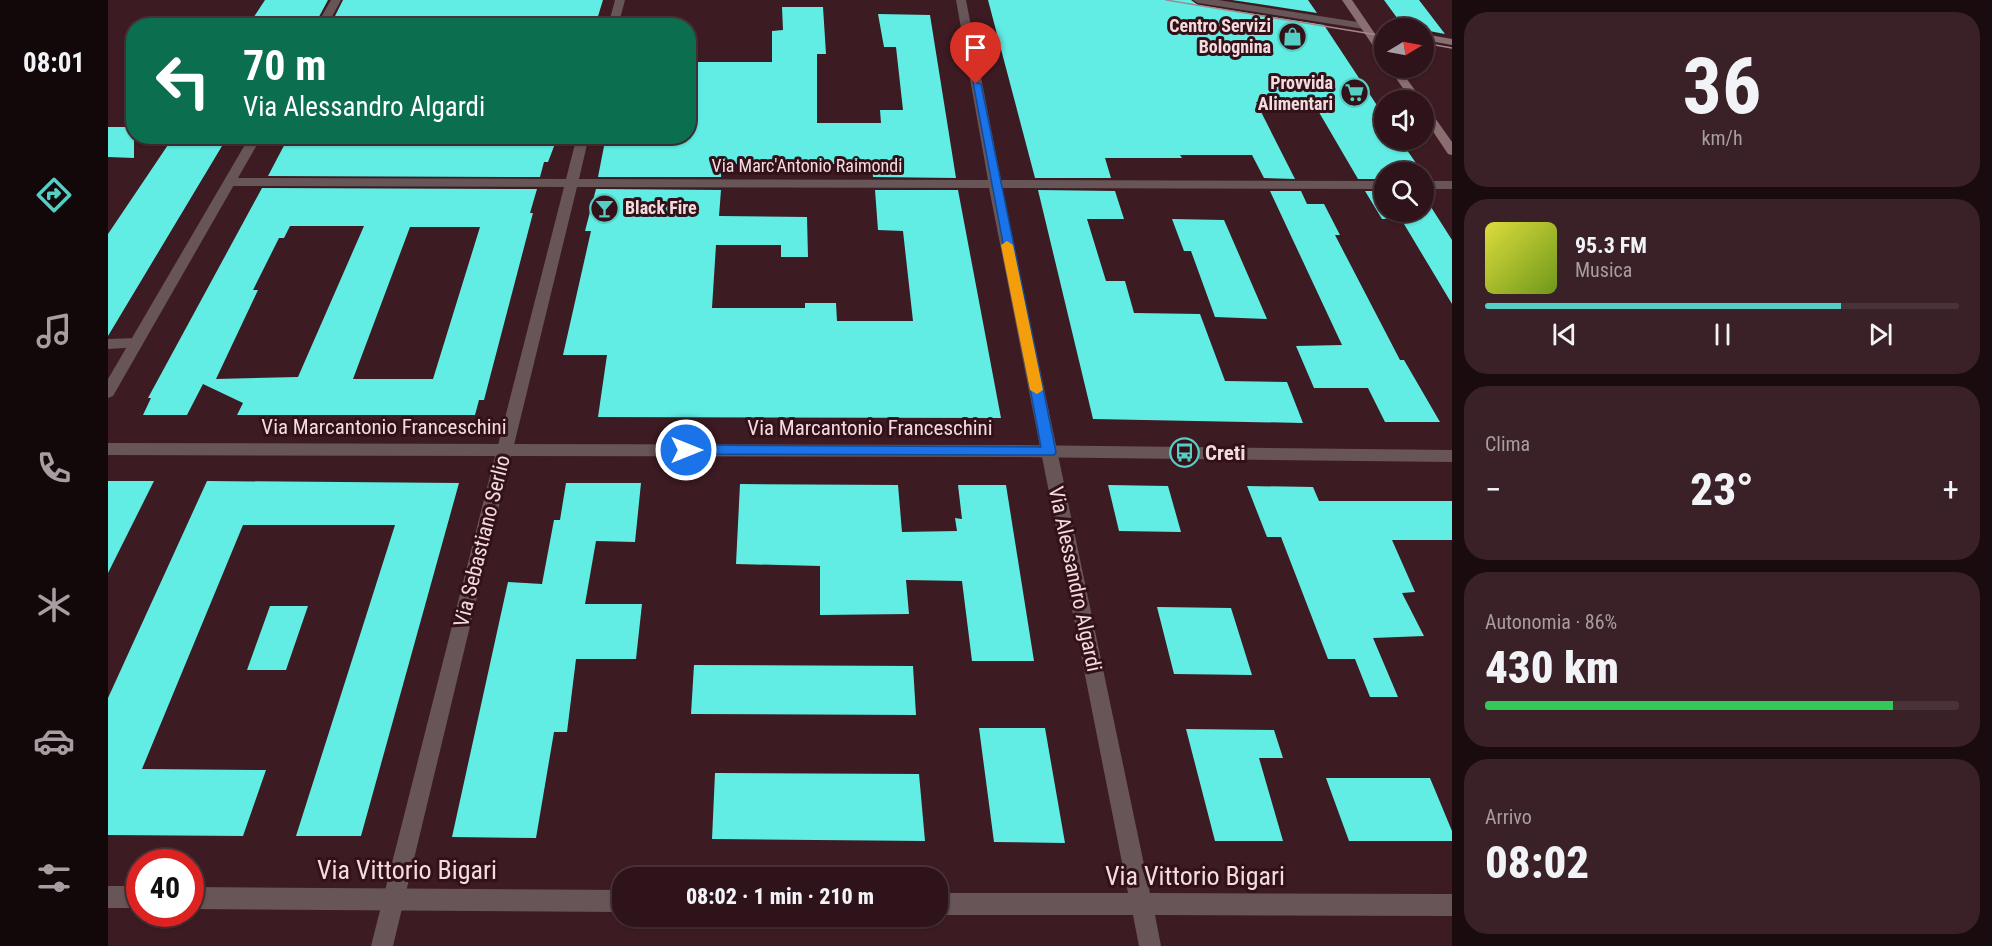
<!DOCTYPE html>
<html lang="it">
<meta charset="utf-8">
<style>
:root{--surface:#2e141a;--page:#3a2127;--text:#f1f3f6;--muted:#a79ea2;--line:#493339;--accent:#55cec5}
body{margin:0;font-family:"Roboto Condensed",sans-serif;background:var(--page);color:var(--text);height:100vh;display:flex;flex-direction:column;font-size:22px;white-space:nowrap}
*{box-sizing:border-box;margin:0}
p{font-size:20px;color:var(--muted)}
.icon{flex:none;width:33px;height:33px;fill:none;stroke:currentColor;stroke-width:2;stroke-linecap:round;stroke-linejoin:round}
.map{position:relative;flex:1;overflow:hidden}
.drawer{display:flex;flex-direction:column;gap:12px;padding:12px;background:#190b0e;width:540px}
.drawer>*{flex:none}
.hud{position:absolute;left:18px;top:18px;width:570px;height:126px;border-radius:24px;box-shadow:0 2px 4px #0004,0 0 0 2px var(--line);background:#0b6e4f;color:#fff;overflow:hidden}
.needle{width:39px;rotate:80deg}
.tools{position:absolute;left:1266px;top:18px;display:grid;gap:12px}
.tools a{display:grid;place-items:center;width:60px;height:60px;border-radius:50%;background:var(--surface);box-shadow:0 2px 4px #0004,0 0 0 2px var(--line);font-size:30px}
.speed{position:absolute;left:18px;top:849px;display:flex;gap:12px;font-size:30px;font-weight:700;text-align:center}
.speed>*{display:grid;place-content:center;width:78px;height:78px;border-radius:50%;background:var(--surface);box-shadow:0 2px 4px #0004,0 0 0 2px var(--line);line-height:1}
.speed .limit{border:9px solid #d22;background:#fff;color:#111}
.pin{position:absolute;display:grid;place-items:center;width:51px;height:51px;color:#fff;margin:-62px -26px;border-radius:50% 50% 50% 0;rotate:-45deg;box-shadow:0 0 6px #0007}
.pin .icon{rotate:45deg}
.me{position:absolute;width:66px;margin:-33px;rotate:90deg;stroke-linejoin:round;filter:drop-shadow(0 0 4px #0008)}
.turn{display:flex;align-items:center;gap:21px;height:126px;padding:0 18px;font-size:27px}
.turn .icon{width:78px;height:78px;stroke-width:2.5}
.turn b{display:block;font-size:42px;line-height:51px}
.big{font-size:45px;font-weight:800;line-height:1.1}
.drawer .widget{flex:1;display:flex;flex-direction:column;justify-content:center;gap:9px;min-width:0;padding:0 21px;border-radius:24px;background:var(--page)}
.drawer .dial{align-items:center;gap:0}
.dial b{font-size:78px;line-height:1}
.song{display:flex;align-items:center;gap:18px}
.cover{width:72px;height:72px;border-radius:9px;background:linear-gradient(135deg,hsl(60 70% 55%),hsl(80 70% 35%))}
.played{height:6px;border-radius:3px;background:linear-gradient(90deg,var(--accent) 75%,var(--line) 75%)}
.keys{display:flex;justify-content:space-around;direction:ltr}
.heat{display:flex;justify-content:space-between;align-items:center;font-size:33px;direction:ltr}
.charge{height:9px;border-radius:4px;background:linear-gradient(90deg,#34c759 86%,var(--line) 0)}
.trip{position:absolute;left:504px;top:867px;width:336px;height:60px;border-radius:24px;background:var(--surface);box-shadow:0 2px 4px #0004,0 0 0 2px var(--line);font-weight:800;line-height:60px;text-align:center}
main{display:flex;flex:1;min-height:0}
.menu{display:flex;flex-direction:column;width:108px;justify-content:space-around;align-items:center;background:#12080a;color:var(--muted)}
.menu .icon{width:42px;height:42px}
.menu .current{color:var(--accent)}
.menu b{font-size:27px;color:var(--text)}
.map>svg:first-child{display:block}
.building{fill:#61ede4;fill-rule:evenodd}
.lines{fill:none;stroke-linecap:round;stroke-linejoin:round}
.service{fill:#675557;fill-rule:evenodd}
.minor{fill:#675557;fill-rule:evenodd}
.tertiary{fill:#675557;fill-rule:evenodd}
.secondary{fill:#8a6e72;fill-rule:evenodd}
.tram{stroke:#a4888d;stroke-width:1.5}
.route{fill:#1a73e8;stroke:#114b97;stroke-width:1.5}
.slow{fill:#f59e0b}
.labels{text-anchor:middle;stroke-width:6;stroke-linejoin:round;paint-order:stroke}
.far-poi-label{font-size:18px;font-weight:bold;fill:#f3dcdf;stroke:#321218;text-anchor:end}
.far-street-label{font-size:18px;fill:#f3dcdf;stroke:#321218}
.street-label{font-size:21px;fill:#f3dcdf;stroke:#321218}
.poi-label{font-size:21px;font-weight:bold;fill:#f3dcdf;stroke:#321218;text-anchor:start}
.near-street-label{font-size:26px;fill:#f3dcdf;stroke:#321218}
</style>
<main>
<nav class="menu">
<b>08:01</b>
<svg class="icon current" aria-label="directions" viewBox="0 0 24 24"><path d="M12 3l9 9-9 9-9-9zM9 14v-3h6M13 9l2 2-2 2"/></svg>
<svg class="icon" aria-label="music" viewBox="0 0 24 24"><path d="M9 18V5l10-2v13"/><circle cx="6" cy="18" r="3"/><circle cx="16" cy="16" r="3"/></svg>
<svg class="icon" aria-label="phone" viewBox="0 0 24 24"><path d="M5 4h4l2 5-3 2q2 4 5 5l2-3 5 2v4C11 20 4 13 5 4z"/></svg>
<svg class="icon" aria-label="climate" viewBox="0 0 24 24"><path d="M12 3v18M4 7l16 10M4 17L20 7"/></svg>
<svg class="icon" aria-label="car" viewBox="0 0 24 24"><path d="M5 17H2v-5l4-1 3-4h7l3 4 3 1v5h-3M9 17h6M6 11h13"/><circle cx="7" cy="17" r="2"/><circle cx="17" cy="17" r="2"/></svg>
<svg class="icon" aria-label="filters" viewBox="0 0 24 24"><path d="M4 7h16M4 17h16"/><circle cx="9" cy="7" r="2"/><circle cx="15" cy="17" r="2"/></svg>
</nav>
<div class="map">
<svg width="1344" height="946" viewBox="0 0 1344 946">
<rect width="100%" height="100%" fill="#3d1b22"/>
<path class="building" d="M157,0H220L206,26H140Z
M235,0H495L487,26H222Z
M880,0H1083L1090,5L1216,25L1276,116V140H1292L1310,166H1297L1301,172H1276V179H1250L1205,102H1148L1187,179L1156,178L1144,155H1072L1074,158H997L1003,178H927Z
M1124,0H1200L1209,13Z
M1276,0H1311L1337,34L1295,26Z
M674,7H715L718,54H709V123H773L772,110H795L788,47H776L770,14L822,15L848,178L765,177L764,164H614L613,177H490L498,136H580V62H664V31L675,30Z
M0,127H26V158L0,157Z
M66,136H120L0,336V234Z
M181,136L270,140L305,139L306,136H450L440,162H436L432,177L160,176Z
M154,188L429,189L422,213H425L376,400H371L367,415H129L135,403L95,384L79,415H35L43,398H40ZM182,226H256L190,377L108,379L150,290H145L171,238H176ZM302,227H372L325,379H245Z
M488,189L613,190L611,216L699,217L700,257H673V245H608L604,308H697V303H728L729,321H805L795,231L770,230L767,190H850L893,418L490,417L499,355H455L483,231H477Z
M930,190L1007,191L1016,219H979L998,281H1017L1026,313L1092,314L1117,381L1179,382L1195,423L985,419Z
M1162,191H1193L1199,204H1216L1232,235H1227L1292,360H1296L1332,422H1277L1260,388H1206L1188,346L1234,345Z
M1257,191H1276V212H1316V196L1344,240V304L1293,219H1274Z
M1064,219L1116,220L1159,319L1107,317L1083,251H1076Z
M0,481H46L0,573Z
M99,481L351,483L253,836H188L287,525H135L34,769L158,770L135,836L0,835V698Z
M458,483H533L527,542L488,541L477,604H534L528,659H468L459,732H446L428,838L344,837L400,582L434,584L446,520H452Z
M632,484L790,485L794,532L849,531L847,518L854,519L850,485H898L926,661H864L854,581L798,580L801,614L712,615V566L628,564Z
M1000,485L1060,486L1073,532L1011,531Z
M1139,486L1205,487L1211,501H1344V540H1284L1307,592L1294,593L1316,636L1265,638L1290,697H1262L1247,659H1220L1173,537H1159Z
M162,606H200L178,670H139Z
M1049,607L1123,608L1144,675L1066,674Z
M586,665L805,666L808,715L583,714Z
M871,728H937L957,843L886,842Z
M1078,729L1166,730L1175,758H1151L1175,841H1107Z
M607,773L811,774L817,841L604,839Z
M1218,778H1322L1344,831V841H1241Z"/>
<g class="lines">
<path class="service" d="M28,338L33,339L35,343L33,347L0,349V339Z"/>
<path class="minor" d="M507,0H517L510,26H500Z
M848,0H858L893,180L1276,181V189L894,188L1042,893L1344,894V916L1047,915L1053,946H1031L1025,915H830V893H1020L881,188L469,187L405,449L397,455L389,449L456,187L121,186L115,182L121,178L458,179L469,136H481L471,179L880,180Z
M1085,0H1110L1256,23L1261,26L1256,29L1090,3Z
M1316,181H1344V189H1316Z
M0,886H32V908H0Z
M82,887L514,890V912L82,909Z"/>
<path class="tertiary" d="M223,0H233L219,26H208Z
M142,136H154L5,396L0,398V379Z
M0,443L905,445L1344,450V462L905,457L403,456L285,946H263L387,456L0,455Z"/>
<path class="secondary" d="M1234,0H1244L1276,47V57L1272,56Z
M1316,34L1344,39V45L1316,40Z
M1281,68H1291L1314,100H1303Z
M1316,106L1320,108L1344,142V155L1340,154L1316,118Z"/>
<path class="tram" d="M1058,0L1276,36
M1316,43L1344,48"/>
</g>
<path class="route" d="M865,82L873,84L948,452L946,455L574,454L572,450L578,445L933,447Z"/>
<path class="slow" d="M899,241L905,245L935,390L929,394L922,390L893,245Z"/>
<defs>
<symbol id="shop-ring" viewBox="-11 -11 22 22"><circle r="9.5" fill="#321218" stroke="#55cec5" stroke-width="1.5"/><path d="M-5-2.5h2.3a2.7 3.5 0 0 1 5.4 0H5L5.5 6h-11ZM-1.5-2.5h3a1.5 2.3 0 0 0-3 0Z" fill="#55cec5"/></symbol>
<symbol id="supermarket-ring" viewBox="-11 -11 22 22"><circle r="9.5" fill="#321218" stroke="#55cec5" stroke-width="1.5"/><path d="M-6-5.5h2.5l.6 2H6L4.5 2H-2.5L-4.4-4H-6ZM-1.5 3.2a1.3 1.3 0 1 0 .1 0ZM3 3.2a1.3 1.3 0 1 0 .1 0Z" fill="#55cec5"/></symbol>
<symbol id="bar-ring" viewBox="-11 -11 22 22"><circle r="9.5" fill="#321218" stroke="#55cec5" stroke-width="1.5"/><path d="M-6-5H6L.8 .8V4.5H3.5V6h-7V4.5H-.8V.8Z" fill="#55cec5"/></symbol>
<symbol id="bus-ring" viewBox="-11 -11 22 22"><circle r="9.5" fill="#321218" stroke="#55cec5" stroke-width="1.5"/><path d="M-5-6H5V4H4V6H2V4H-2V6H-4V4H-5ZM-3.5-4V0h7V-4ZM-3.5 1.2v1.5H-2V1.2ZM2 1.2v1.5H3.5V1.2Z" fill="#55cec5"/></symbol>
</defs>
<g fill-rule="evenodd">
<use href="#shop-ring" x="1168" y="20" width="33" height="33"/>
<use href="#supermarket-ring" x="1230" y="76" width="33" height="33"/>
<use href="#bar-ring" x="480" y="192" width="33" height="33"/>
<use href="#bus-ring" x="1060" y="436" width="33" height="33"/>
</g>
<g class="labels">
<g class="far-poi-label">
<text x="1163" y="32">Centro Servizi<tspan x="1163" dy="21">Bolognina</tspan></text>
<text x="1225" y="89">Provvida<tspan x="1225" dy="21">Alimentari</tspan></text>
<text x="517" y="214" text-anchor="start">Black Fire</text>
</g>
<g class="far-street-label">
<text x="699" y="172">Via Marc'Antonio Raimondi</text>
</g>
<g class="street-label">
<text x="276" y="434">Via Marcantonio Franceschini</text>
<text x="762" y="435">Via Marcantonio Franceschini</text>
<text transform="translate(374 541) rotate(-76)" y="7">Via Sebastiano Serlio</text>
<text transform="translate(967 579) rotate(78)" y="7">Via Alessandro Algardi</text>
</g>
<g class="poi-label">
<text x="1097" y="460">Creti</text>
</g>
<g class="near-street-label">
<text x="299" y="879">Via Vittorio Bigari</text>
<text x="1087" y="885">Via Vittorio Bigari</text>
</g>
</g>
</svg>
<div class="tools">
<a><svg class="needle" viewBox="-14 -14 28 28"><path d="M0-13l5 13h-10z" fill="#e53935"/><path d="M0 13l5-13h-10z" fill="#a79ea2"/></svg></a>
<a><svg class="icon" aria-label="sound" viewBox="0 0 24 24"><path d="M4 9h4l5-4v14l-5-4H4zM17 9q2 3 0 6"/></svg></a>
<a><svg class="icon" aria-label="search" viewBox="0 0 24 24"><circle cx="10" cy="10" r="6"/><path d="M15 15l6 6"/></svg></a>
</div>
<div class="speed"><div class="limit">40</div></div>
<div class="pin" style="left:868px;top:84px;background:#d93025"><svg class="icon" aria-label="arrive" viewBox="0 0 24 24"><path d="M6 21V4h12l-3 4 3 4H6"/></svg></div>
<svg class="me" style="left:578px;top:450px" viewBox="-20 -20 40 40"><circle r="17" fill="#1a73e8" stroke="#fff" stroke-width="3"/><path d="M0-11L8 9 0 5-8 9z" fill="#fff"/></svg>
<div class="trip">08:02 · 1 min · 210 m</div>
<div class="hud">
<div class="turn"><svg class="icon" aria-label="left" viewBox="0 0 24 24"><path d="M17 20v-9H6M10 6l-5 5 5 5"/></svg><div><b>70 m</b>Via Alessandro Algardi</div></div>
</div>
</div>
<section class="drawer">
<div class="widget dial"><b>36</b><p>km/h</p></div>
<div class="widget">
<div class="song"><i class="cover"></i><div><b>95.3 FM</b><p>Musica</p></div></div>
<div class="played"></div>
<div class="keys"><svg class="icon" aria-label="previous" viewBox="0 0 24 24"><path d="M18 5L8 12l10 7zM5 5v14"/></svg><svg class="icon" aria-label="pause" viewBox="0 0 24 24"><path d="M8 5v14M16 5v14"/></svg><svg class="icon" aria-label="next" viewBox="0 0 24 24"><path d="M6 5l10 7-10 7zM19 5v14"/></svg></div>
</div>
<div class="widget"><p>Clima</p>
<div class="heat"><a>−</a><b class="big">23°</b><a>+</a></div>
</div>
<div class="widget"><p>Autonomia · 86%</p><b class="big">430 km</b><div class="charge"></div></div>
<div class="widget"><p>Arrivo</p><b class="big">08:02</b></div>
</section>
</main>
